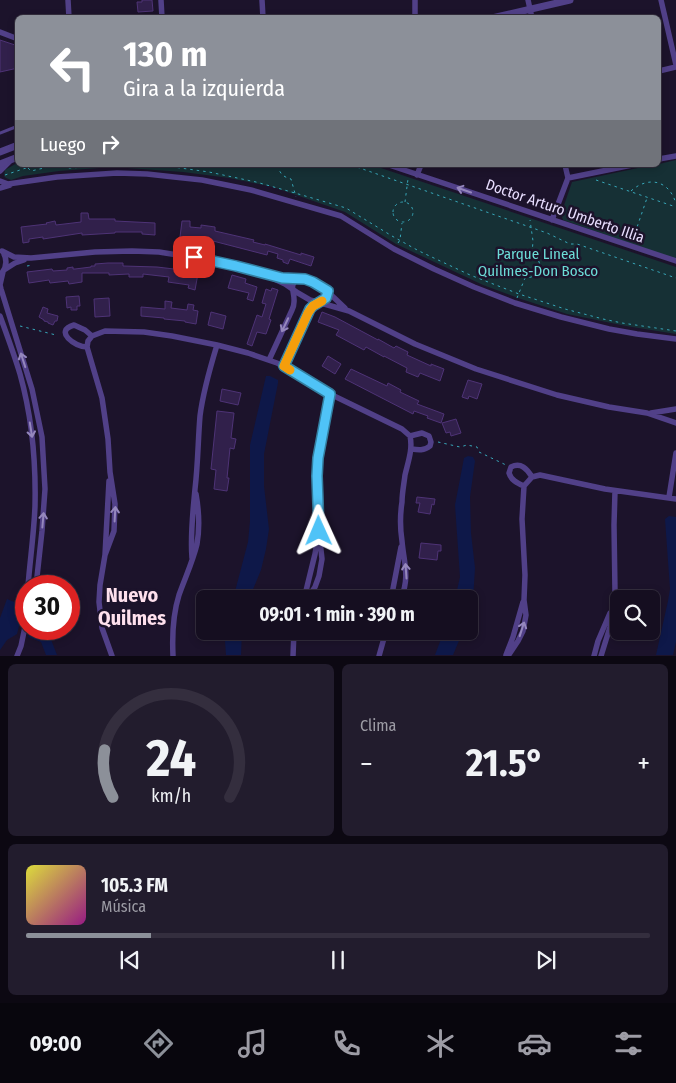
<!DOCTYPE html>
<html lang="es">
<meta charset="utf-8">
<style>
:root{--surface:#150e20;--page:#221c2d;--text:#f1f3f6;--muted:#9d9ca5;--line:#342e3e;--accent:#8c9099}
body{margin:0;font-family:"Fira Sans Condensed",sans-serif;background:var(--page);color:var(--text);height:100vh;display:flex;flex-direction:column;font-size:19px;white-space:nowrap}
*{box-sizing:border-box;margin:0}
p{font-size:16px;color:var(--muted)}
.icon{flex:none;width:28px;height:28px;fill:none;stroke:currentColor;stroke-width:2;stroke-linecap:round;stroke-linejoin:round}
.map{position:relative;height:656px;overflow:hidden}
.details{display:flex;flex-direction:column;gap:8px;padding:8px;background:#0c0812;flex:1}
.details>*{flex:none}
.banner{position:absolute;left:15px;top:15px;width:646px;height:152px;border-radius:8px;box-shadow:0 2px 8px #0003,0 0 0 1px var(--line);background:#8c9099;color:#fff;overflow:hidden}
.tools{position:absolute;left:610px;top:590px;display:grid;gap:10px}
.tools a{display:grid;place-items:center;width:50px;height:50px;border-radius:8px;background:var(--surface);box-shadow:0 2px 8px #0003,0 0 0 1px var(--line);font-size:25px}
.speed{position:absolute;left:15px;top:575px;display:flex;gap:10px;font-size:25px;font-weight:700;text-align:center}
.speed>*{display:grid;place-content:center;width:65px;height:65px;border-radius:50%;background:var(--surface);box-shadow:0 2px 8px #0003,0 0 0 1px var(--line);line-height:1}
.speed .limit{border:8px solid #d22;background:#fff;color:#111}
.pin{position:absolute;display:grid;place-items:center;width:42px;height:42px;color:#fff;margin:-21px;border-radius:10px;box-shadow:0 2px 8px #0006}
.me{position:absolute;width:55px;margin:-28px;rotate:359deg;stroke-linejoin:round;filter:drop-shadow(0 0 4px #0008)}
.turn{display:flex;align-items:center;gap:18px;height:105px;padding:0 25px;font-size:22px}
.turn .icon{width:65px;height:65px;stroke-width:2.5}
.turn b{display:block;font-size:35px;line-height:42px}
.then{display:flex;align-items:center;height:48px;padding:0 25px;background:#0003;gap:10px;font-size:19px}
.big{font-size:38px;font-weight:700;line-height:1.1}
.details .tile{flex:1;display:flex;flex-direction:column;justify-content:center;gap:8px;min-width:0;padding:0 18px;border-radius:8px;background:var(--page)}
.details .dial{align-items:center;gap:0}
.dial svg{height:130px;overflow:visible;fill:none;stroke:var(--line);stroke-width:7;stroke-linecap:round;text-anchor:middle}
.dial text{fill:var(--text);stroke:none}
.song{display:flex;align-items:center;gap:15px}
.cover{width:60px;height:60px;border-radius:8px;background:linear-gradient(135deg,hsl(60 70% 55%),hsl(310 70% 35%))}
.played{height:5px;border-radius:2px;background:linear-gradient(90deg,var(--accent) 20%,var(--line) 20%)}
.keys{display:flex;justify-content:space-around;direction:ltr}
.heat{display:flex;justify-content:space-between;align-items:center;font-size:28px;direction:ltr}
.details .tiles{flex:1;display:grid;gap:8px;grid-template-columns:1fr 1fr}
.tile:last-child{grid-column:span 2}
.trip{position:absolute;left:196px;top:590px;width:282px;height:50px;border-radius:8px;background:var(--surface);box-shadow:0 2px 8px #0003,0 0 0 1px var(--line);font-weight:700;line-height:50px;text-align:center}
.tabs{display:flex;height:80px;justify-content:space-around;align-items:center;background:#08060d;color:var(--muted)}
.tabs .icon{width:35px;height:35px}
.tabs .on{color:var(--accent)}
.tabs b{font-size:22px;color:var(--text)}
.map>svg:first-child{display:block}
.green{fill:#163035}
.water{fill:#0e1849}
.building{fill:#31204b;stroke:#4e3376}
.lines{fill:none;stroke-linecap:round;stroke-linejoin:round}
.path{stroke:#37a7b9;stroke-width:1;stroke-dasharray:2.5 4;stroke-linecap:butt}
.service{stroke:#514088;stroke-width:3}
.minor{stroke:#514088;stroke-width:5.5}
.tertiary{stroke:#514088;stroke-width:7}
.oneway{stroke:#9587bd}
.route-casing{stroke:#337fa1;stroke-width:12}
.route{stroke:#4fc3f7;stroke-width:9}
.slow{stroke:#f59e0b;stroke-width:9}
.labels{text-anchor:middle;stroke-width:5;stroke-linejoin:round;paint-order:stroke}
.street-label{font-size:15px;fill:#e8defe;stroke:#1c132b}
.park-label{font-size:15px;fill:#6cdcd7;stroke:#1c132b}
.district-label{font-size:20px;font-weight:bold;fill:#fee0ed;stroke:#1c132b}
</style>
<div class="map">
<svg width="676" height="656" viewBox="0 0 676 656">
<rect width="100%" height="100%" fill="#1c132b"/>
<path class="green" d="M676,160V259L563,220L561,214L572,182L652,165H659V164Z
M17,163L18,165H372L676,267V334L626,326L567,314L521,299L483,285L396,244L345,212L273,187L229,178L183,172L113,167L59,171L23,176L11,180L6,178L4,176L5,170Z"/>
<path class="water" d="M266,376H270L278,380V383L264,454V486L269,529L266,549L261,570L249,599H233L248,542L250,521V445Z
M468,456L473,457L475,461L470,497L471,533L475,568L473,600L470,612V599H455L460,577L455,505L464,458Z
M669,516L676,517V642L673,655H656L668,601L670,589L665,519Z
M7,599L24,606L17,634L7,640L0,650V618Z
M31,629H47L57,655H46L41,642L28,637Z
M226,631H242L241,655H226L225,641Z
M444,631H463L453,655H435Z"/>
<path class="building" d="M142,0H152L153,11L138,12L137,2H142Z
M0,40L18,46V68L0,72Z
M81,213H88L89,219H115V221L155,223V235L142,234V232H115V233L82,235V233L43,239V237L29,239V242L23,243L21,227L47,224L46,223L55,221L56,225L81,222Z
M182,221H190V227L201,228V225L215,227V231L254,240L253,242L265,245V244L301,255V253L314,257L311,266L290,259L288,264L283,262V260L277,258L278,254L268,251L267,255L213,241L180,237Z
M108,263H123V266L157,267L191,271L192,267L199,268L195,290L188,288L189,285L168,282L169,277L143,274V277H129V274L109,275V273H82V282L69,284L68,281L50,283L49,280L29,283L27,272L52,269L53,271L67,270V268L73,267V269H75L91,267V266H95V264Z
M232,275L246,279L245,283L257,287L253,301L247,299L249,293L228,288Z
M272,288L278,290L269,319L271,320L266,334L257,332L252,346L247,344L257,315L262,317L266,304L262,303L266,289L271,291Z
M79,296L80,306H77V310H71V307L67,308L66,297Z
M109,298L110,316L95,317L94,299Z
M165,301L172,302L171,308L187,310L188,304L194,305L193,310L198,311L196,324L185,322V321L164,319V318L141,316V307L165,309Z
M43,307L48,309L47,313L58,316L57,321H55L53,325L48,323V322L44,321V320L39,317Z
M211,312L226,316L223,329L208,325Z
M322,312L335,317L378,340V339L394,348L396,346L408,352L407,355L431,366V364L444,369L440,381L420,373L418,377L406,372L407,368L384,356V357L366,347L364,350L336,335L339,330L318,322Z
M328,356L341,364L335,374L322,366Z
M351,369L387,386L388,383L401,390L400,392L419,401L417,404L444,414L441,423L427,418L428,416L414,411L413,414L345,379Z
M468,380L482,384L477,399L469,396L468,399L462,397Z
M222,389L241,393L238,405L220,401Z
M217,411L234,413L231,438L236,439L234,449L230,448L227,478H229L227,491L214,489L216,470L211,469Z
M456,419L461,433L451,436L450,432L446,433L442,423Z
M417,497L435,499L434,505L432,504L430,514L418,512L420,503H416Z
M421,543L441,545V551H438L437,560L419,558Z"/>
<g class="lines">
<path class="path" d="M63,165L66,167L69,168L122,165
M132,165L166,166L209,172L256,182L295,193L346,208L392,236L419,251L470,275L519,294L565,309L603,319L622,323L676,331
M278,165C279,173 283,177 291,179L296,197
M351,165L547,233L570,244H577L676,278
M28,168L31,171L57,165
M5,175L35,165
M596,180L676,207
M631,191C649,175 670,181 676,204
M405,202L408,179
M393 212a10 10 0 1 1 20 0a10 10 0 1 1-20 0Z
M633,239L647,198
M398,243L400,240L402,223
M27,266L33,265
M517,298L525,278C540,278 546,263 532,254L533,241L530,220
M20,326L56,335
M438,442L460,447L467,445L477,447L479,452L506,465"/>
<path class="service" d="M0,133L18,126"/>
<path class="minor" d="M68,0L69,18
M161,0L162,18
M262,0L263,18
M528,0L532,18
M661,0L676,65
M415,18V0
M0,32L18,39
M659,71L676,67
M659,159L676,156
M389,165L676,261
M0,171L9,162
M417,175L421,165
M568,178L632,165
M0,181L8,184L57,177L117,173L147,174L174,177L202,180L251,190L341,216L394,249L434,269L474,287L515,303L561,317L609,329L637,334L676,339
M0,188L10,185
M552,220L568,178L565,165
M2,251L14,257L31,258L95,252L132,251L159,252L215,261L264,274
M4,270L15,263L24,260
M3,272L0,285L1,289L32,389L42,437L45,489L42,531L36,586
M261,273L285,284L298,293L310,300L349,311L415,344L476,369L557,395L609,407L647,413L676,423
M1,274C7,267 7,259 3,252
M273,276C283,278 294,276 304,279C323,283 332,297 345,308
M0,316C7,335 14,354 20,374C32,417 36,462 35,506C34,533 30,560 28,586
M87,347C75,347 53,331 74,325L85,330L92,336
M269,360L292,310C293,308 294,305 294,302C295,291 288,286 298,278
M284,366L310,309L313,306L326,298L328,291
M651,413L676,409
M410,436L422,433L429,436L431,442L430,446C424,451 418,450 411,449
M109,481L105,555L100,585L99,602L102,628L112,656
M524,486C517,483 511,480 509,473L511,467C521,462 527,469 532,477
M669,497L676,453
M105,555L114,531L115,504L110,472L108,439L102,398L87,347L88,341L92,336L105,331L144,332L172,336L217,345L248,353L277,363L330,394L402,429L410,436C413,449 408,462 405,475C404,484 402,493 402,502C400,515 400,528 402,541C404,564 410,576 401,599
M192,558C190,535 193,511 195,489C198,464 198,440 200,416C203,392 210,368 217,345
M304,599L315,554L318,536
M307,599L315,587L319,576L322,559L319,531L317,466L320,442L330,394
M391,599L401,547
M506,655L513,637L523,602
M17,656L21,646L26,622
M173,656C172,635 173,614 179,595C185,578 193,561 197,544C200,527 199,511 196,494
M293,656L294,631
M379,656L386,631
M508,656L518,641L523,631L526,615L524,600L525,575L522,519L524,486L532,477L540,475L605,489L676,499
M594,656L598,641L610,613
M601,656L610,627L615,592L614,525L615,491"/>
<path class="tertiary" d="M492,18L570,0
M0,152L18,145
M0,164L18,157"/>
</g>
<defs><path id="oneway-shaft" d="M-6 0H5M1.5-3L5.5 0L1.5 3" fill="none" stroke-width="1.6" stroke-linecap="round" stroke-linejoin="round" transform="scale(1.25)"/></defs>
<g class="oneway">
<use href="#oneway-shaft" transform="translate(464 190) rotate(-161)"/>
<use href="#oneway-shaft" transform="translate(285 325) rotate(115)"/>
<use href="#oneway-shaft" transform="translate(23 360) rotate(-108)"/>
<use href="#oneway-shaft" transform="translate(31 430) rotate(81)"/>
<use href="#oneway-shaft" transform="translate(115 514) rotate(-87)"/>
<use href="#oneway-shaft" transform="translate(43 520) rotate(-85)"/>
<use href="#oneway-shaft" transform="translate(406 571) rotate(-94)"/>
<use href="#oneway-shaft" transform="translate(522 629) rotate(-72)"/>
</g>
<g class="lines">
<defs>
<path id="route" d="M194,257L236,266L282,278L305,279L313,282L328,291L326,298L313,306L310,309L284,366L330,394L318,458L317,476L319,531"/>
</defs>
<use href="#route" class="route-casing"/>
<use href="#route" class="route"/>
<path class="slow" d="M290,370L284,366L308,313L313,306L322,301"/>
</g>
<g class="labels">
<g class="street-label">
<text transform="translate(565 211) rotate(19)" y="5">Doctor Arturo Umberto Illia</text>
</g>
<g class="park-label">
<text x="538" y="259">Parque Lineal<tspan x="538" dy="17">Quilmes-Don Bosco</tspan></text>
</g>
<g class="district-label">
<text x="132" y="602">Nuevo<tspan x="132" dy="23">Quilmes</tspan></text>
</g>
</g>
</svg>
<div class="tools">
<a><svg class="icon" aria-label="search" viewBox="0 0 24 24"><circle cx="10" cy="10" r="6"/><path d="M15 15l6 6"/></svg></a>
</div>
<div class="speed"><div class="limit">30</div></div>
<div class="pin" style="left:194px;top:257px;background:#d93025"><svg class="icon" aria-label="arrive" viewBox="0 0 24 24"><path d="M6 21V4h12l-3 4 3 4H6"/></svg></div>
<svg class="me" style="left:319px;top:531px" viewBox="-20 -20 40 40"><path d="M0-17L14 15 0 8-14 15z" fill="#4fc3f7" stroke="#fff" stroke-width="4"/></svg>
<div class="trip">09:01 · 1 min · 390 m</div>
<div class="banner">
<div class="turn"><svg class="icon" aria-label="left" viewBox="0 0 24 24"><path d="M17 20v-9H6M10 6l-5 5 5 5"/></svg><div><b>130 m</b>Gira a la izquierda</div></div>
<div class="then">Luego<svg class="icon" aria-label="right" viewBox="0 0 24 24"><path d="M7 20v-9h11M14 6l5 5-5 5"/></svg></div>
</div>
</div>
<section class="details">
<div class="tiles">
<div class="tile dial"><svg viewBox="0 0 100 80">
<path d="M14 69A42 42 0 1 1 86 69"/>
<path d="M14 69A42 42 0 0 1 9 40" stroke="#8c9099"/>
<text x="50" y="56" font-size="32" font-weight="700">24</text>
<text x="50" y="72" font-size="11">km/h</text>
</svg></div>
<div class="tile"><p>Clima</p>
<div class="heat"><a>−</a><b class="big">21.5°</b><a>+</a></div>
</div>
<div class="tile">
<div class="song"><i class="cover"></i><div><b>105.3 FM</b><p>Música</p></div></div>
<div class="played"></div>
<div class="keys"><svg class="icon" aria-label="previous" viewBox="0 0 24 24"><path d="M18 5L8 12l10 7zM5 5v14"/></svg><svg class="icon" aria-label="pause" viewBox="0 0 24 24"><path d="M8 5v14M16 5v14"/></svg><svg class="icon" aria-label="next" viewBox="0 0 24 24"><path d="M6 5l10 7-10 7zM19 5v14"/></svg></div>
</div>
</div>
</section>
<nav class="tabs">
<b>09:00</b>
<svg class="icon on" aria-label="directions" viewBox="0 0 24 24"><path d="M12 3l9 9-9 9-9-9zM9 14v-3h6M13 9l2 2-2 2"/></svg>
<svg class="icon" aria-label="music" viewBox="0 0 24 24"><path d="M9 18V5l10-2v13"/><circle cx="6" cy="18" r="3"/><circle cx="16" cy="16" r="3"/></svg>
<svg class="icon" aria-label="phone" viewBox="0 0 24 24"><path d="M5 4h4l2 5-3 2q2 4 5 5l2-3 5 2v4C11 20 4 13 5 4z"/></svg>
<svg class="icon" aria-label="climate" viewBox="0 0 24 24"><path d="M12 3v18M4 7l16 10M4 17L20 7"/></svg>
<svg class="icon" aria-label="car" viewBox="0 0 24 24"><path d="M5 17H2v-5l4-1 3-4h7l3 4 3 1v5h-3M9 17h6M6 11h13"/><circle cx="7" cy="17" r="2"/><circle cx="17" cy="17" r="2"/></svg>
<svg class="icon" aria-label="filters" viewBox="0 0 24 24"><path d="M4 7h16M4 17h16"/><circle cx="9" cy="7" r="2"/><circle cx="15" cy="17" r="2"/></svg>
</nav>
